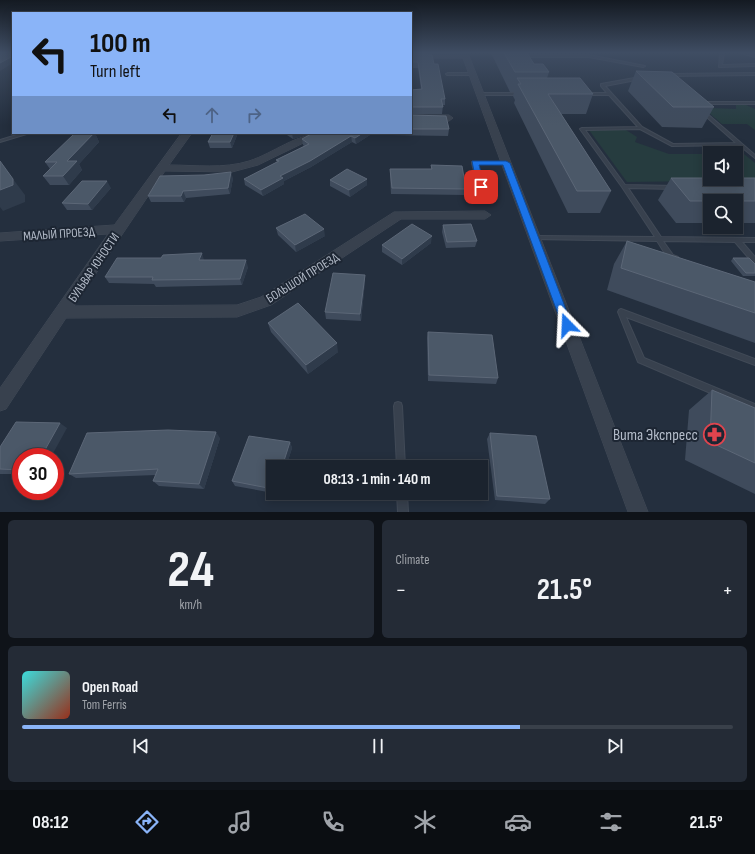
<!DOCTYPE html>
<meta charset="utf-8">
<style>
:root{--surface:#1b232e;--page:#242b36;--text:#f1f3f6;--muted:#a0a4aa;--line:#39404a;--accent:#8ab4f8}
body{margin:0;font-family:"Sofia Sans Condensed",sans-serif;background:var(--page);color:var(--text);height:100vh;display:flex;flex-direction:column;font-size:15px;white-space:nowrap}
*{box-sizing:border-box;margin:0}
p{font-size:13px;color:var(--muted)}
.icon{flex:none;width:22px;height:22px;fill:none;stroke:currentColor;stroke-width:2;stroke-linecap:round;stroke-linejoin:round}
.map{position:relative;height:512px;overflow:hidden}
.panel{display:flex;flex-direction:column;gap:8px;padding:8px;background:#0f1319;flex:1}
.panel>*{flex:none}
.top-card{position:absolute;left:12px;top:12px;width:400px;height:122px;border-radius:0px;box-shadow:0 2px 10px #0003,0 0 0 1px var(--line);background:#8ab4f8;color:#111;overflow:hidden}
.controls{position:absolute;left:703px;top:146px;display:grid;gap:8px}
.controls a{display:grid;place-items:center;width:40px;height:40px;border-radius:0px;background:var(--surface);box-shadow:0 2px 10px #0003,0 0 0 1px var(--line);font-size:20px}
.speed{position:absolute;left:12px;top:448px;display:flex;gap:8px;font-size:20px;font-weight:700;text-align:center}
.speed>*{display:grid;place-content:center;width:52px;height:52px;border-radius:50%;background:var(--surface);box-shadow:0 2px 10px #0003,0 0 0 1px var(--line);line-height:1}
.speed .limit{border:6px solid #d22;background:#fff;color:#111}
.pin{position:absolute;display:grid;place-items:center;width:34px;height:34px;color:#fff;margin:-17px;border-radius:8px;box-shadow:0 2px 6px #0006}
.me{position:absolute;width:44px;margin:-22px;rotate:339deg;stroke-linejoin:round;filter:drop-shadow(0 0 3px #0008)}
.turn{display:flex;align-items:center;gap:14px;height:84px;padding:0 12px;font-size:18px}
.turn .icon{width:52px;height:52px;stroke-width:2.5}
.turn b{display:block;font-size:28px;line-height:34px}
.lanes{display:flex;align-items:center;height:38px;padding:0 12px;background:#0003;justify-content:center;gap:20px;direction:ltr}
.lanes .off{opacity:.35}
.big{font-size:30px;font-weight:700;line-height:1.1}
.panel .tile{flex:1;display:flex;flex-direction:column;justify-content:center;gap:6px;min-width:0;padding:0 14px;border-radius:6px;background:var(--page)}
.panel .dial{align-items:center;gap:0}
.dial b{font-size:52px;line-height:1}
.song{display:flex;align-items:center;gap:12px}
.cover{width:48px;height:48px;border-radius:6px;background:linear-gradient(135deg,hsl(180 70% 55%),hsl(10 70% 35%))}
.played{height:4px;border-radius:2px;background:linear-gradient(90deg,var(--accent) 70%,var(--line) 70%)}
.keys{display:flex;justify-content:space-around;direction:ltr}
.heat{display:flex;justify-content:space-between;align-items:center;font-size:22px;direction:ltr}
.panel .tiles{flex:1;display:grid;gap:8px;grid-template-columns:1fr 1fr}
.tile:last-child{grid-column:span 2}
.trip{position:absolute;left:266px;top:460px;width:222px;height:40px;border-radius:0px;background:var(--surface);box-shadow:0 2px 10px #0003,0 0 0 1px var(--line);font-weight:700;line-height:40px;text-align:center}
.menu{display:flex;height:64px;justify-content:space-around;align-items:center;background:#0b0e12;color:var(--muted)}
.menu .icon{width:28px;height:28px}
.menu .current{color:var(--accent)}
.menu b{font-size:18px;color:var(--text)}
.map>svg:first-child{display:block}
.green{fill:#263c3f}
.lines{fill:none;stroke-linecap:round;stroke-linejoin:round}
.service-casing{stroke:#414a57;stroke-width:2}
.minor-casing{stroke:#414a57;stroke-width:1}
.service{fill:#38414e;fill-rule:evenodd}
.minor{fill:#38414e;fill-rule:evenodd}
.wall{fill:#3f4b5c}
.shaded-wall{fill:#2f3b4b}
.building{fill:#4b5868;stroke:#5c6777}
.route{fill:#1a73e8;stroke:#114b97}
.labels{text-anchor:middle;stroke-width:4;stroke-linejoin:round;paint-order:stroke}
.street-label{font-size:13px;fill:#b4bcc9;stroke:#1d2633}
.near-poi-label{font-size:16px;fill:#b4bcc9;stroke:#1d2633;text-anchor:end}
</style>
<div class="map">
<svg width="755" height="512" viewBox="0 0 755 512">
<rect width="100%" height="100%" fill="#242f3e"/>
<path class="green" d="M736,105H746L755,109V130L747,124H722L701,106L712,108L736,109Z
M589,130H626L637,137L635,142L669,154H710V179L703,181L627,182Z
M721,150H739L755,163V182L736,178V153H724Z"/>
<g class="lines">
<defs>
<path id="service" d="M720,53H724L722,65L755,64V66L719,67Z
M741,53H747L755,55V57Z
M524,55H589L645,66L643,67L589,57H527L529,59L527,60L525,59Z
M448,73H473L475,74L473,75H447L446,74Z
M755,73V75L669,76L667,75L669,74Z
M640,77L642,78L641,79L605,86L642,127L673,144L736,143L701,112L704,111L755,155V158L739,145L672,146L640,129L585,130L625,185L676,186V188L674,189L628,188L661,237L755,238V242H742L755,257V263H753L735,242L663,241L673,255L678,257L679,259L678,261C667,262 663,249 657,241L532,239L531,238L534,236L655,237L622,187L580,129L582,128L638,127L609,95H586L584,94L586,93H607L601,86V84Z
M479,93H521L523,94L521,95H480L478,94Z
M702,102H755V104H703L701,103Z
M23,133H30L0,142V140Z
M472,162H506L508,163L506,164H477L487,199L486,200L484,201L481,199L472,163Z
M621,309L755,359V365L626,317L644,358L755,404V412L638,362L618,312L619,310Z
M398,402L401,403L402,406L405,467H397L394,406L395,403Z
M397,493H407L408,512H398Z"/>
<path id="minor" d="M468,53L648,512H628L463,58H411V54Z
M411,115H449L453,118L449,121H411Z
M182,133H192L169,165C195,165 224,169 249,161C274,153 297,133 324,133L258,165L232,172L165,171L74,306L237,305L261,297L394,212L485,211L491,215L485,219H401L271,305L237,317L66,318L6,409L0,411V388L108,234L0,241V233L114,225Z"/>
</defs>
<use href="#service" class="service-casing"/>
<use href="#minor" class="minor-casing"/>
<use href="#service" class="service"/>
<use href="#minor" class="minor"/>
</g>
<path class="wall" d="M411,53L428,55L434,64L445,99V105H443L442,114H411V90L421,89L418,68H411Z
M491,53H527L534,64L549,72L547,78L593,94L586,114H561L611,191L600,213H568L514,103L515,100L513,96L514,92H510Z
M636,71L714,107L702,128L662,127L628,91Z
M411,115L449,129L448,136L389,135V133H411Z
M95,133L99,142L79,164L82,170L69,185H50L43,176L50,169L45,162Z
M213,133H238L232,148H210L208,142Z
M284,133H312L293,139Z
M313,133H370V135L356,144L352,142L311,167L284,181V184L263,196L245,185L244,179L277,162L276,160L304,146L303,145L302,139Z
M431,165L466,189L465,195L391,194L390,176V169H431Z
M233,178L230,194L186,198L184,202H151L148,196Z
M671,178H755V223H736V201H710V223H676L658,200Z
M330,180L367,185L350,197L330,186Z
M111,188L92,210H67L62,203Z
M443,225L477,241L475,247L446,248L442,232Z
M276,228L325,236L296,252L278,235Z
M627,241L755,282V343L607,290L614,264Z
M431,243L402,265L382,252V245Z
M733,258L755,264V276H743L731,261Z
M204,260L248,267L242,285L156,287L154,284L109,283L105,277Z
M365,275V281L361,321L326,319L325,312Z
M268,323L338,352L308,374L271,332Z
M428,332L498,378L496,384L428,381L427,338Z
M712,390L755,408V494L685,460L689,410Z
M67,428L21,457V474H0V447Z
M490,433L550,499L545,504L495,500L487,439Z
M220,438L204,489L159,486L153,481L156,475L76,478L69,474Z
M290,442L292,448L286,467H273V493L235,486L232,481Z"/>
<path class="shaded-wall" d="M13,56V63L0,71V63Z
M95,133L99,142L79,164L82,170L69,185L63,176L67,161Z
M234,133H238L232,148L230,142Z
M292,133H312L293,139Z
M363,133H370V135L356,144L355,138Z
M351,136L352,142L311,167L284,181V184L263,196L261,190L280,176Z
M231,172L233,178L230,194L228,188Z
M13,179L25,195V202L3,211L0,207V190Z
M367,179V185L350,197L349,190Z
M107,181L111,188L92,210L88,204Z
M183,191L186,198L184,202L181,196Z
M324,229L325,236L296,252L295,245Z
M432,236L431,243L402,265V259Z
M202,253L204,260H199Z
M246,260L248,267L242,285L240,279Z
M365,275V281L361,321L360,314Z
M337,343L338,352L308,374L306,365Z
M60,423L67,428L51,457H41Z
M216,432L220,438L204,489L199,484Z
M290,442L292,448L286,467H282Z"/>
<path class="building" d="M0,53H13V56L0,63Z
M411,53H427L428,55H432L434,64H438L445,99H441L443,107H411V109V90L422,89L418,62H411Z
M504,53H527L534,64H543L549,72H515Z
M636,71L672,72L714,107H673Z
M517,78H580L593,94H548L611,191H577L518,84H521Z
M411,115L446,116L449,129H411Z
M75,133H94L67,161H77L63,176H43L57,162H45Z
M213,133H234L230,142H208Z
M313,133H363L355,138L351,136L310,161L280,176L283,178L261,190L244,179L279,161L276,160L309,144L302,139Z
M0,161L13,179V185L0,190Z
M431,165L462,166L466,189L392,188L390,169H432Z
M347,169L367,179L349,190L330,180Z
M231,172L228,188L183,191L181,196H148L160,176L204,175Z
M671,178H710V179H736V178H755V201H690Z
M82,181H107L88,204L62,203Z
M305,214L324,229L295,245L276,228Z
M412,224L432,236L402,259L382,245Z
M471,224L477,241L447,242L443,225Z
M627,241L755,282V313L621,268Z
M202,253L199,260H246L240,279L152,280L153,277H105L117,258H161L163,255Z
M733,258H749L755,264V273H746Z
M333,273L365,275L360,314L325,312Z
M298,303L337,343L306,365L268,323Z
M428,332L492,335L498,378L429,375Z
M712,390L755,408V463L710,442Z
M16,422L60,423L41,457H21V470L0,469V447Z
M168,430L216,432L199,484L153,481L158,469L69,474L87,433Z
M490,433L536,436L550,499L497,496Z
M249,436L290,442L282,467H273V489L232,481Z"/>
<linearGradient id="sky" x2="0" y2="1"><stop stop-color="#141a22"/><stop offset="0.42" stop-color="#3f4d63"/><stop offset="1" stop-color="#3f4d63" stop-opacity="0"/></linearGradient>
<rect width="755" height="125" fill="url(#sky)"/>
<path class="route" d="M472,161H506L510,163L572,325L571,328H563L562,325L503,165H479L485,187L481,189L477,187Z"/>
<defs>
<symbol id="pharmacy-ring" viewBox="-11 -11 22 22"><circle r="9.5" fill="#1d2633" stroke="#e0444e" stroke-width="1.5"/><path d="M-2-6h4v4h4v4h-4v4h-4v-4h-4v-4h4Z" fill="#e0444e"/></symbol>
</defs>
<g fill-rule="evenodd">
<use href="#pharmacy-ring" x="702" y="422" width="25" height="25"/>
</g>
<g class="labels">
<g class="street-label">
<text transform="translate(59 233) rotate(-4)" y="5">МАЛЫЙ ПРОЕЗД</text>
<text transform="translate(93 267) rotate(-56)" y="5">БУЛЬВАР ЮНОСТИ</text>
<text transform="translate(302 277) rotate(-32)" y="5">БОЛЬШОЙ ПРОЕЗД</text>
</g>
<g class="near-poi-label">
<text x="698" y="440">Вита Экспресс</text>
</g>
</g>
</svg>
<div class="controls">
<a><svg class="icon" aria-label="sound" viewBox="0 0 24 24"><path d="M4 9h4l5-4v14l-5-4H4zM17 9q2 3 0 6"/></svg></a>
<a><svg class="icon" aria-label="search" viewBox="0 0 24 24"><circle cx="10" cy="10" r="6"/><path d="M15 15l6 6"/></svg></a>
</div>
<div class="speed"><div class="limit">30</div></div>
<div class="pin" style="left:481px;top:187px;background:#d93025"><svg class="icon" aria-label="arrive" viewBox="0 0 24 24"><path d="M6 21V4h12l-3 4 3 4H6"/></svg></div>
<svg class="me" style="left:567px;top:325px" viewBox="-20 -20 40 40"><path d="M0-17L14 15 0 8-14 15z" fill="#1a73e8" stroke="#fff" stroke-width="4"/></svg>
<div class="trip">08:13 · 1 min · 140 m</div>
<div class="top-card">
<div class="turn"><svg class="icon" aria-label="left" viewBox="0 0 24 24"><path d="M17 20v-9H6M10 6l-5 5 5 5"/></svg><div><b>100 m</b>Turn left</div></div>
<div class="lanes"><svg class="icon" aria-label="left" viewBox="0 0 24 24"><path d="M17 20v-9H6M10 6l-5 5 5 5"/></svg><svg class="icon off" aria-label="ahead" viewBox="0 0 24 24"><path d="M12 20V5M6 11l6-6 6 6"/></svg><svg class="icon off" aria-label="right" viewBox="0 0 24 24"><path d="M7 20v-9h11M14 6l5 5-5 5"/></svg></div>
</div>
</div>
<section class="panel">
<div class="tiles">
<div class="tile dial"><b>24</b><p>km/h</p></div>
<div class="tile"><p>Climate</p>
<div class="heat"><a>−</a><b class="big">21.5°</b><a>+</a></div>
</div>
<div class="tile">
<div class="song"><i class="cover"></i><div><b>Open Road</b><p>Tom Ferris</p></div></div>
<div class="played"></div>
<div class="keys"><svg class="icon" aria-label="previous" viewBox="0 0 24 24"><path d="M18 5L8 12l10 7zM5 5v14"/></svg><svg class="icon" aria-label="pause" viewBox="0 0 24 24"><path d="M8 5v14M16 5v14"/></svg><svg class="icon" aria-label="next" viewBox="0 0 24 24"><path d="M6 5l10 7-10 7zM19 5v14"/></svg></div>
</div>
</div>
</section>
<nav class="menu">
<b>08:12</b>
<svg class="icon current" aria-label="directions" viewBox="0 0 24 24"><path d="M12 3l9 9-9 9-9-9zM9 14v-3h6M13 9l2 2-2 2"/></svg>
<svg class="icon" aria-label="music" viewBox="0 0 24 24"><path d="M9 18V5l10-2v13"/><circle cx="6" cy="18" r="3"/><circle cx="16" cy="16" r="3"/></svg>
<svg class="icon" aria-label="phone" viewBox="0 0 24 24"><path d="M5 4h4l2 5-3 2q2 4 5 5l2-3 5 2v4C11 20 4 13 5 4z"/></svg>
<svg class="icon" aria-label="climate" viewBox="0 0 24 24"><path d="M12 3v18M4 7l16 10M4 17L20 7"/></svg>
<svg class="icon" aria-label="car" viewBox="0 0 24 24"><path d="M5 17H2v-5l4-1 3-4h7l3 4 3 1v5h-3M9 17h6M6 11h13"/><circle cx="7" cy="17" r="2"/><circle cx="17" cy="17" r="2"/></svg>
<svg class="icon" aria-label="filters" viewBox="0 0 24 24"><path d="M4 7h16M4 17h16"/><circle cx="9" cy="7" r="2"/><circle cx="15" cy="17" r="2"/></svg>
<b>21.5°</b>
</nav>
